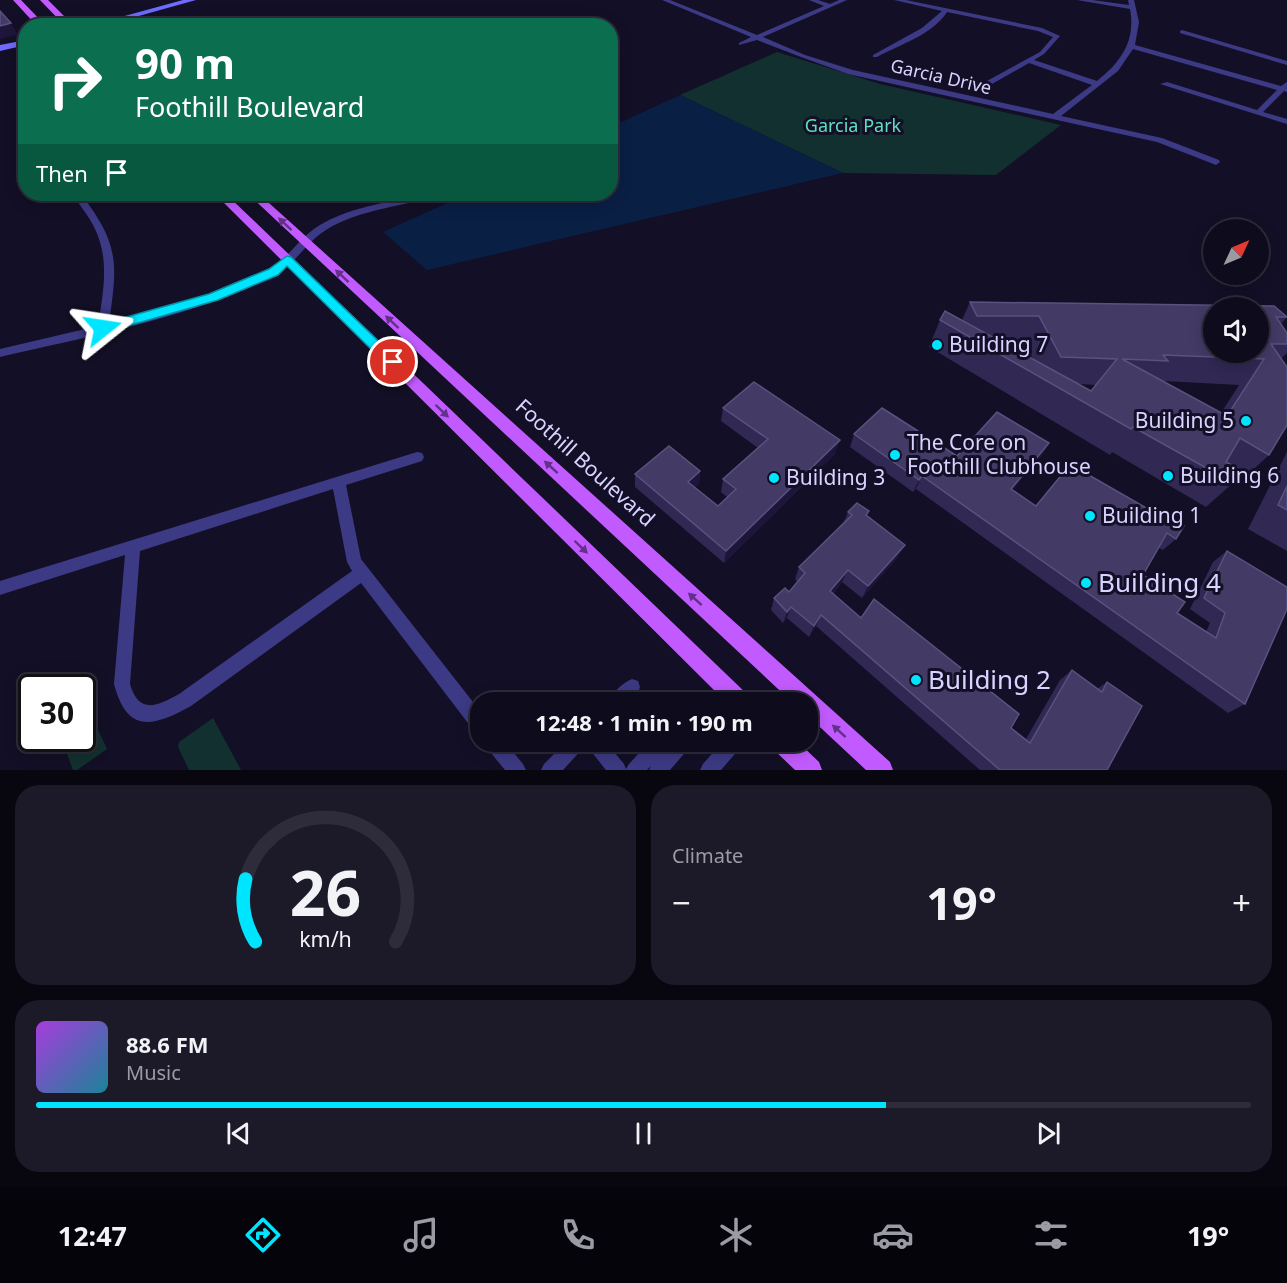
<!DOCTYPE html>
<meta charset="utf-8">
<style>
:root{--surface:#0e0b1c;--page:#1c1929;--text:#f1f3f6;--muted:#9b9ba3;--line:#2e2b3b;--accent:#00e5ff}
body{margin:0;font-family:"Noto Sans",sans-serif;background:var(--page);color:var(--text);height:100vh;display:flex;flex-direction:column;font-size:22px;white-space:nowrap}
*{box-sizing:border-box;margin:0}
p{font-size:20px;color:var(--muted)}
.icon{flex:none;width:33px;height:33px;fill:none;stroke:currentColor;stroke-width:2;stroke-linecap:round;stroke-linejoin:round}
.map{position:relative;height:770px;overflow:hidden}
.details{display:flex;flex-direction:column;gap:15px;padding:15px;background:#08060f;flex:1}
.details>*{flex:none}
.top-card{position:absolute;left:18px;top:18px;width:600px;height:183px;border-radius:24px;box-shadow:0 3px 15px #0003,0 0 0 2px var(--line);background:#0b6e4f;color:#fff;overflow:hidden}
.needle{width:39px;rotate:46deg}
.controls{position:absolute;left:1203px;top:219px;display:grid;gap:12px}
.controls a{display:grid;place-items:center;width:66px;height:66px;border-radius:50%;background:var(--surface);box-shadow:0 3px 15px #0003,0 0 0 2px var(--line);font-size:30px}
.speed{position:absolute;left:18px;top:674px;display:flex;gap:12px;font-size:30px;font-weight:700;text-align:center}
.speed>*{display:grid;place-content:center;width:78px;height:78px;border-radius:50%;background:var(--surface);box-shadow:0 3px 15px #0003,0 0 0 2px var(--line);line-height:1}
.speed .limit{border:3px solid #111;border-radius:9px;background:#fff;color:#111}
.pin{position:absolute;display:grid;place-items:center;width:51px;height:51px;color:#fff;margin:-26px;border:3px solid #fff;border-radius:50%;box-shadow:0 2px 6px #0007}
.me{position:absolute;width:66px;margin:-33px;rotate:75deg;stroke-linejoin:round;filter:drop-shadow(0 0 4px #0008)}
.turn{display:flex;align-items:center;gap:21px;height:126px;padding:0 18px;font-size:27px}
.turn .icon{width:78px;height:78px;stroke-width:2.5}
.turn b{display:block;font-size:42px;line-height:51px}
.then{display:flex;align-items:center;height:57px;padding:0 18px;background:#0003;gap:12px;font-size:22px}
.big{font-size:45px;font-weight:700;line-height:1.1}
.details .tile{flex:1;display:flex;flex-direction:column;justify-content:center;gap:9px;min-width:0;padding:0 21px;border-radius:24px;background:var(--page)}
.details .dial{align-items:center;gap:0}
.dial svg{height:156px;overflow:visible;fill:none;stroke:var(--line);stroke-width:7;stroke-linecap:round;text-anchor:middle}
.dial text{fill:var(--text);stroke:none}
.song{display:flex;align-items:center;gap:18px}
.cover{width:72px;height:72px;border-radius:9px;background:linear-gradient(135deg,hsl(280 70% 55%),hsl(190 70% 35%))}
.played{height:6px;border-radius:3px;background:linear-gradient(90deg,var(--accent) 70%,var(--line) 70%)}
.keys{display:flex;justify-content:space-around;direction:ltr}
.heat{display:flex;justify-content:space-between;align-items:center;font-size:33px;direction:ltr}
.details .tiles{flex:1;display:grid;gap:15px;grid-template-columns:1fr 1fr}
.tile:last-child{grid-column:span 2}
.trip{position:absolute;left:470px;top:692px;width:348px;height:60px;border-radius:24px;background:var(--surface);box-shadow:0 3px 15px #0003,0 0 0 2px var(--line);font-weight:700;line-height:60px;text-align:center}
.tab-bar{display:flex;height:96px;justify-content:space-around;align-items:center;background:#06040b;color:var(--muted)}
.tab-bar .icon{width:42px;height:42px}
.tab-bar .on{color:var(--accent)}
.tab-bar b{font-size:27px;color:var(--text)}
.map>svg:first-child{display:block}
.green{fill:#12302f}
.water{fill:#0a1f44}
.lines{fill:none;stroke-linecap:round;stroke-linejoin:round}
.minor{fill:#3d3a85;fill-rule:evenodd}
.secondary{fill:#6f6bff;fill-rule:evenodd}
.primary{fill:#c25bff;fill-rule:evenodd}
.wall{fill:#312854;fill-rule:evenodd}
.shaded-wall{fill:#1d163a}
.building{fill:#433a66;stroke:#5a527e;stroke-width:1.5;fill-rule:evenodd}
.oneway{fill:#623188}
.route{fill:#00e5ff;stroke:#0095a6;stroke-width:1.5}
.poi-dot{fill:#00e5ff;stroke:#130f26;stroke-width:2}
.labels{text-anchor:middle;stroke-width:6;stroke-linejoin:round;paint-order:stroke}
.far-street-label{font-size:18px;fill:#d9d4ff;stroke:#130f26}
.far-park-label{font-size:18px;fill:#5fe0c0;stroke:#130f26}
.poi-label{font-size:21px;fill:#d9d4ff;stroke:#130f26;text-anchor:start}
.street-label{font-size:21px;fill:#d9d4ff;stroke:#130f26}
.near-poi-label{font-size:26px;fill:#d9d4ff;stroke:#130f26;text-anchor:start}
</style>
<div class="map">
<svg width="1287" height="770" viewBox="0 0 1287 770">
<rect width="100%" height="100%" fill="#130f26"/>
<path class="green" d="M777,52L880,84L1061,125L996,175L843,173L680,95Z
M213,718L241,770H189L178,747L179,742Z
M95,723L107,749L77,770H73L64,746L72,738H82L83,731Z"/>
<path class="water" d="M680,95L843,173L427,270L383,232L467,194H610L611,127Z"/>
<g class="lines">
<path class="minor" d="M662,0H670L757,35L824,6L809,0H818L830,4L839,0H847L763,37L805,55L853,70L1053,114L1092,85L1029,63L992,84L985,82L1040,52L1053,37L1038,31L947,12C932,35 901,44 877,57H873V55L922,28L942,11L894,0H906L1042,28L1060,36L1044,54L1034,60L1097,81C1121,62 1136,41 1130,9L1077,0H1092L1129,5L1128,0H1134L1139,22L1135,45L1281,86L1287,82V92L1284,91L1263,112L1287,119V124L1160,84L1167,82L1257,110L1277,90L1133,49L1118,71L1061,116L1162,138L1219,160L1220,162L1216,165L1157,142L848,74L801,57L757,40L739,45V43L751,37Z
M1182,30L1287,61V65L1180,33V31Z
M73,194H81C119,244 118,262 109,323C162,310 218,296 267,271C286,261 297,241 314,229C341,210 378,204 410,197L415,200L413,202C383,209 349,214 323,232C304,245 293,267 272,277C188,318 90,336 0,357V349L98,326C103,293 110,260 95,229C89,216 79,205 73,194Z
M417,452L422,453L424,457L422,461L346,485L361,559L480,711V734L474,731L361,583L191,706C153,727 127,734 114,684L125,555L0,595V581ZM333,489L347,562L352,571L179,694C157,706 139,715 130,684L140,551Z
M632,679L638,681L640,687L638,693L629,702H609C613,692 622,683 632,679Z
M729,683L735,685L737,691L730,702H711C714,693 720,686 729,683Z
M483,741H504L523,764L526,770H505L486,747Z
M567,741H605L624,764L626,769L629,764L650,741H671L669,744L672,741H693L690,747L670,770H649L651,766L647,770H606L586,745L563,770H541L544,764Z
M723,741H744L741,747L721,770H700L703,764Z"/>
<path class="secondary" d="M183,0H196L103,26H88Z
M26,40V45L0,51V45Z"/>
<path class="primary" d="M13,0H21L46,26H37Z
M40,0H48L74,26H65Z
M215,194H226L748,695L752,702H726Z
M248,194H259L890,762L893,770H866L807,715V702H792Z
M770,741H797L819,762L822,770H795L773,749Z"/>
</g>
<path class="wall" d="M970,302L1287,317L1281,324L1287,333V353L1281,359L1269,455L1242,480L1236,477L1233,483L1206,507L1112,452L1110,455L929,347L940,320H962ZM1001,342H1024L1033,359ZM1163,381L1239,385L1221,413ZM1079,384L1096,385L1091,391Z
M723,408L835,454L724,563L635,487V474L700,471L699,484L695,487L718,506L727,497L721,492L723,479L758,448L721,421Z
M854,434L957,456L1049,443L1041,456L1012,490L1036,506L1087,474L1161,517L1164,514L1176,539L1163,550L1159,548L1143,575L1177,613L1206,632L1210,623L1190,609L1213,562L1227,551L1245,704L1228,713L916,489L913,492L850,447Z
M1287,452V551L1248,529Z
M848,512L867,516L898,557L862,598L842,582L833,594L861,618L1026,739L1060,680L1072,670L1097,689L1107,682V770H980L816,626L809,637L787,618L783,623L771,610L774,598L789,592L798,582L795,579L799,567L843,524Z"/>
<path class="shaded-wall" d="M11,23L18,35L0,39V26Z
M840,440L835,454L724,563L726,551Z
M1049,443L1041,456L1003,502L1011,489Z
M700,471L699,484L687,495L688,482Z
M922,476L916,489L913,492L919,480Z
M905,545L898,557L862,598L868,586Z
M848,570L842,582L825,603L830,591Z
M791,607L787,618L783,623L787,612Z
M821,615L816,626L809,637L814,626Z"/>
<path class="building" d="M0,11L11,23L0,26Z
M970,302L1274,306L1287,317H1276L1287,333V344H1271L1287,367V425L1269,455L1240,438L1226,462L1241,470L1233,483L1133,427L1131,429L940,320L945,311L1091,391L1117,359L1061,357L1039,316H977ZM1214,308H1258V352H1214ZM1163,355L1264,359L1227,416L1122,359L1168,361Z
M754,382L840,440L726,551L635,474L669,446L700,471L688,482L718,506L736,489L723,479L768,439L723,408Z
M882,408L957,456L997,412L1049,443L1011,489L1036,506L1073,461L1090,470L1087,474L1162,517L1164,514L1184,526L1176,539L1167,533L1143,575L1185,602L1177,613L1216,638L1225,613L1204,598L1227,551L1287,587V609L1245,704L922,476L919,480L854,434Z
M1287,486V510L1278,505Z
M857,503L869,511L866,515L905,545L868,586L848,570L830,591L861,618L874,599L1019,714L1011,728L1030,743L1072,670L1102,692L1107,682L1142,706L1107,770H1000L821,615L814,626L791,607L787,612L774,598L785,588L789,592L805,573L799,567L852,515L848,512Z"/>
<defs><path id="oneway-solid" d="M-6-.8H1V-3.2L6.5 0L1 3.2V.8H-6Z" transform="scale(1.5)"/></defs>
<g class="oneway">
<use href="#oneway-solid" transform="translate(285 224) rotate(-137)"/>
<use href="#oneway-solid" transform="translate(342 276) rotate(-137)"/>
<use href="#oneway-solid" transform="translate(392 322) rotate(-137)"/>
<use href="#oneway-solid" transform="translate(442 411) rotate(44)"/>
<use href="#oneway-solid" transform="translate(551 467) rotate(-138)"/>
<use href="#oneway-solid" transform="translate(581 547) rotate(44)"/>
<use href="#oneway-solid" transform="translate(695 599) rotate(-138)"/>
<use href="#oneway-solid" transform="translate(839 731) rotate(-138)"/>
</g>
<path class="route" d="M287,256L291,257L397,359L399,362L397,366H388L287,266L278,275L218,300L103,333L96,328L98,325L209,294L269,269Z"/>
<g class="poi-dot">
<circle cx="937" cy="345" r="6"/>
<circle cx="1246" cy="421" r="6"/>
<circle cx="895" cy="455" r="6"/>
<circle cx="1168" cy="476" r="6"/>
<circle cx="774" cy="478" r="6"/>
<circle cx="1090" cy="516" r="6"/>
<circle cx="1086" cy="583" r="6"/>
<circle cx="916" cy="680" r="6"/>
</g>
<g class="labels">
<g class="far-street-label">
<text transform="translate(941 77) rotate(13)" y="6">Garcia Drive</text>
</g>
<g class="far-park-label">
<text x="853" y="132">Garcia Park</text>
</g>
<g class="poi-label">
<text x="949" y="352">Building 7</text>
<text x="1234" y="428" text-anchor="end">Building 5</text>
<text x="907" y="450">The Core on<tspan x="907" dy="24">Foothill Clubhouse</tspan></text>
<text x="1180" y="483">Building 6</text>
<text x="786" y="485">Building 3</text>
<text x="1102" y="523">Building 1</text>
</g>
<g class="street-label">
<text transform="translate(585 463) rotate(42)" y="7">Foothill Boulevard</text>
</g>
<g class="near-poi-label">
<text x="1098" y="592">Building 4</text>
<text x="928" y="689">Building 2</text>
</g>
</g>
</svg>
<div class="controls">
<a><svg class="needle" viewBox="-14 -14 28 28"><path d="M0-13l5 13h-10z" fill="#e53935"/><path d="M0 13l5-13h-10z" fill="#9b9ba3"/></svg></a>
<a><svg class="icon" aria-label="sound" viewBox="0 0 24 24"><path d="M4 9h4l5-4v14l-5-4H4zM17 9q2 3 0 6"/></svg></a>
</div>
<div class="speed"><div class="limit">30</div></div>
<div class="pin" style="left:393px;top:362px;background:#d93025"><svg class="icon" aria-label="arrive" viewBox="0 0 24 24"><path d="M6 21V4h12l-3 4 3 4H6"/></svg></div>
<svg class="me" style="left:103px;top:328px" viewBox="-20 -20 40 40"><path d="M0-17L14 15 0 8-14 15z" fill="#00e5ff" stroke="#fff" stroke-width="4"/></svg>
<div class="trip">12:48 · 1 min · 190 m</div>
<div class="top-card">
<div class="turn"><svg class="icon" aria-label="right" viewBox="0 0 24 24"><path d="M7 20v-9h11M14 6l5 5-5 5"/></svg><div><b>90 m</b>Foothill Boulevard</div></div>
<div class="then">Then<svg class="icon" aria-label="arrive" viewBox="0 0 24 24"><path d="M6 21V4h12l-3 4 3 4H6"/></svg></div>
</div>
</div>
<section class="details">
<div class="tiles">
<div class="tile dial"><svg viewBox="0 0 100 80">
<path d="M14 69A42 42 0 1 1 86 69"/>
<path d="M14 69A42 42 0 0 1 9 37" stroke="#00e5ff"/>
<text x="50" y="56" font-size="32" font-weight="700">26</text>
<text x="50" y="72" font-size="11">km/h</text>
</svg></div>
<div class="tile"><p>Climate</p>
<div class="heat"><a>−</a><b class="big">19°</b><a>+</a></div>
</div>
<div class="tile">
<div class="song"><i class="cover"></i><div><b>88.6 FM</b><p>Music</p></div></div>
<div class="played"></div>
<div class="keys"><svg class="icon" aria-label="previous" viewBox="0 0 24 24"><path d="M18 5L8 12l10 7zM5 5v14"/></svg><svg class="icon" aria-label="pause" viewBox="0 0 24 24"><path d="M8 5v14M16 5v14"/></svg><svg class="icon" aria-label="next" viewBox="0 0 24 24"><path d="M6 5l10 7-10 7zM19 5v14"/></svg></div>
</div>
</div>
</section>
<nav class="tab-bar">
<b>12:47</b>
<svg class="icon on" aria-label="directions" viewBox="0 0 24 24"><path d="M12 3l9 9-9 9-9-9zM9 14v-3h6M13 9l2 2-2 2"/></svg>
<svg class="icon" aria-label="music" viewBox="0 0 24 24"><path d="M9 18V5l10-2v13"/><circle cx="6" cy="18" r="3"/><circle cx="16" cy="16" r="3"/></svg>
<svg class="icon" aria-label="phone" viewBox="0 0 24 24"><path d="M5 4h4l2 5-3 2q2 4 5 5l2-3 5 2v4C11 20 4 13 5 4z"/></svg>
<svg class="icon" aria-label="climate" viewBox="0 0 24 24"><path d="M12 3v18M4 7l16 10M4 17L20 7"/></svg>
<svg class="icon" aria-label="car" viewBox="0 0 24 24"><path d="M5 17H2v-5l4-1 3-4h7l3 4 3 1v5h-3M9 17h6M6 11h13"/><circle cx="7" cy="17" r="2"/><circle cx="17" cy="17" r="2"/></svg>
<svg class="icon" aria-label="filters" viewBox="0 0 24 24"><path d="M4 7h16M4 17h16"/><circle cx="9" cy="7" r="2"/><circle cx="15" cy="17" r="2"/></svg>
<b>19°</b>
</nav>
